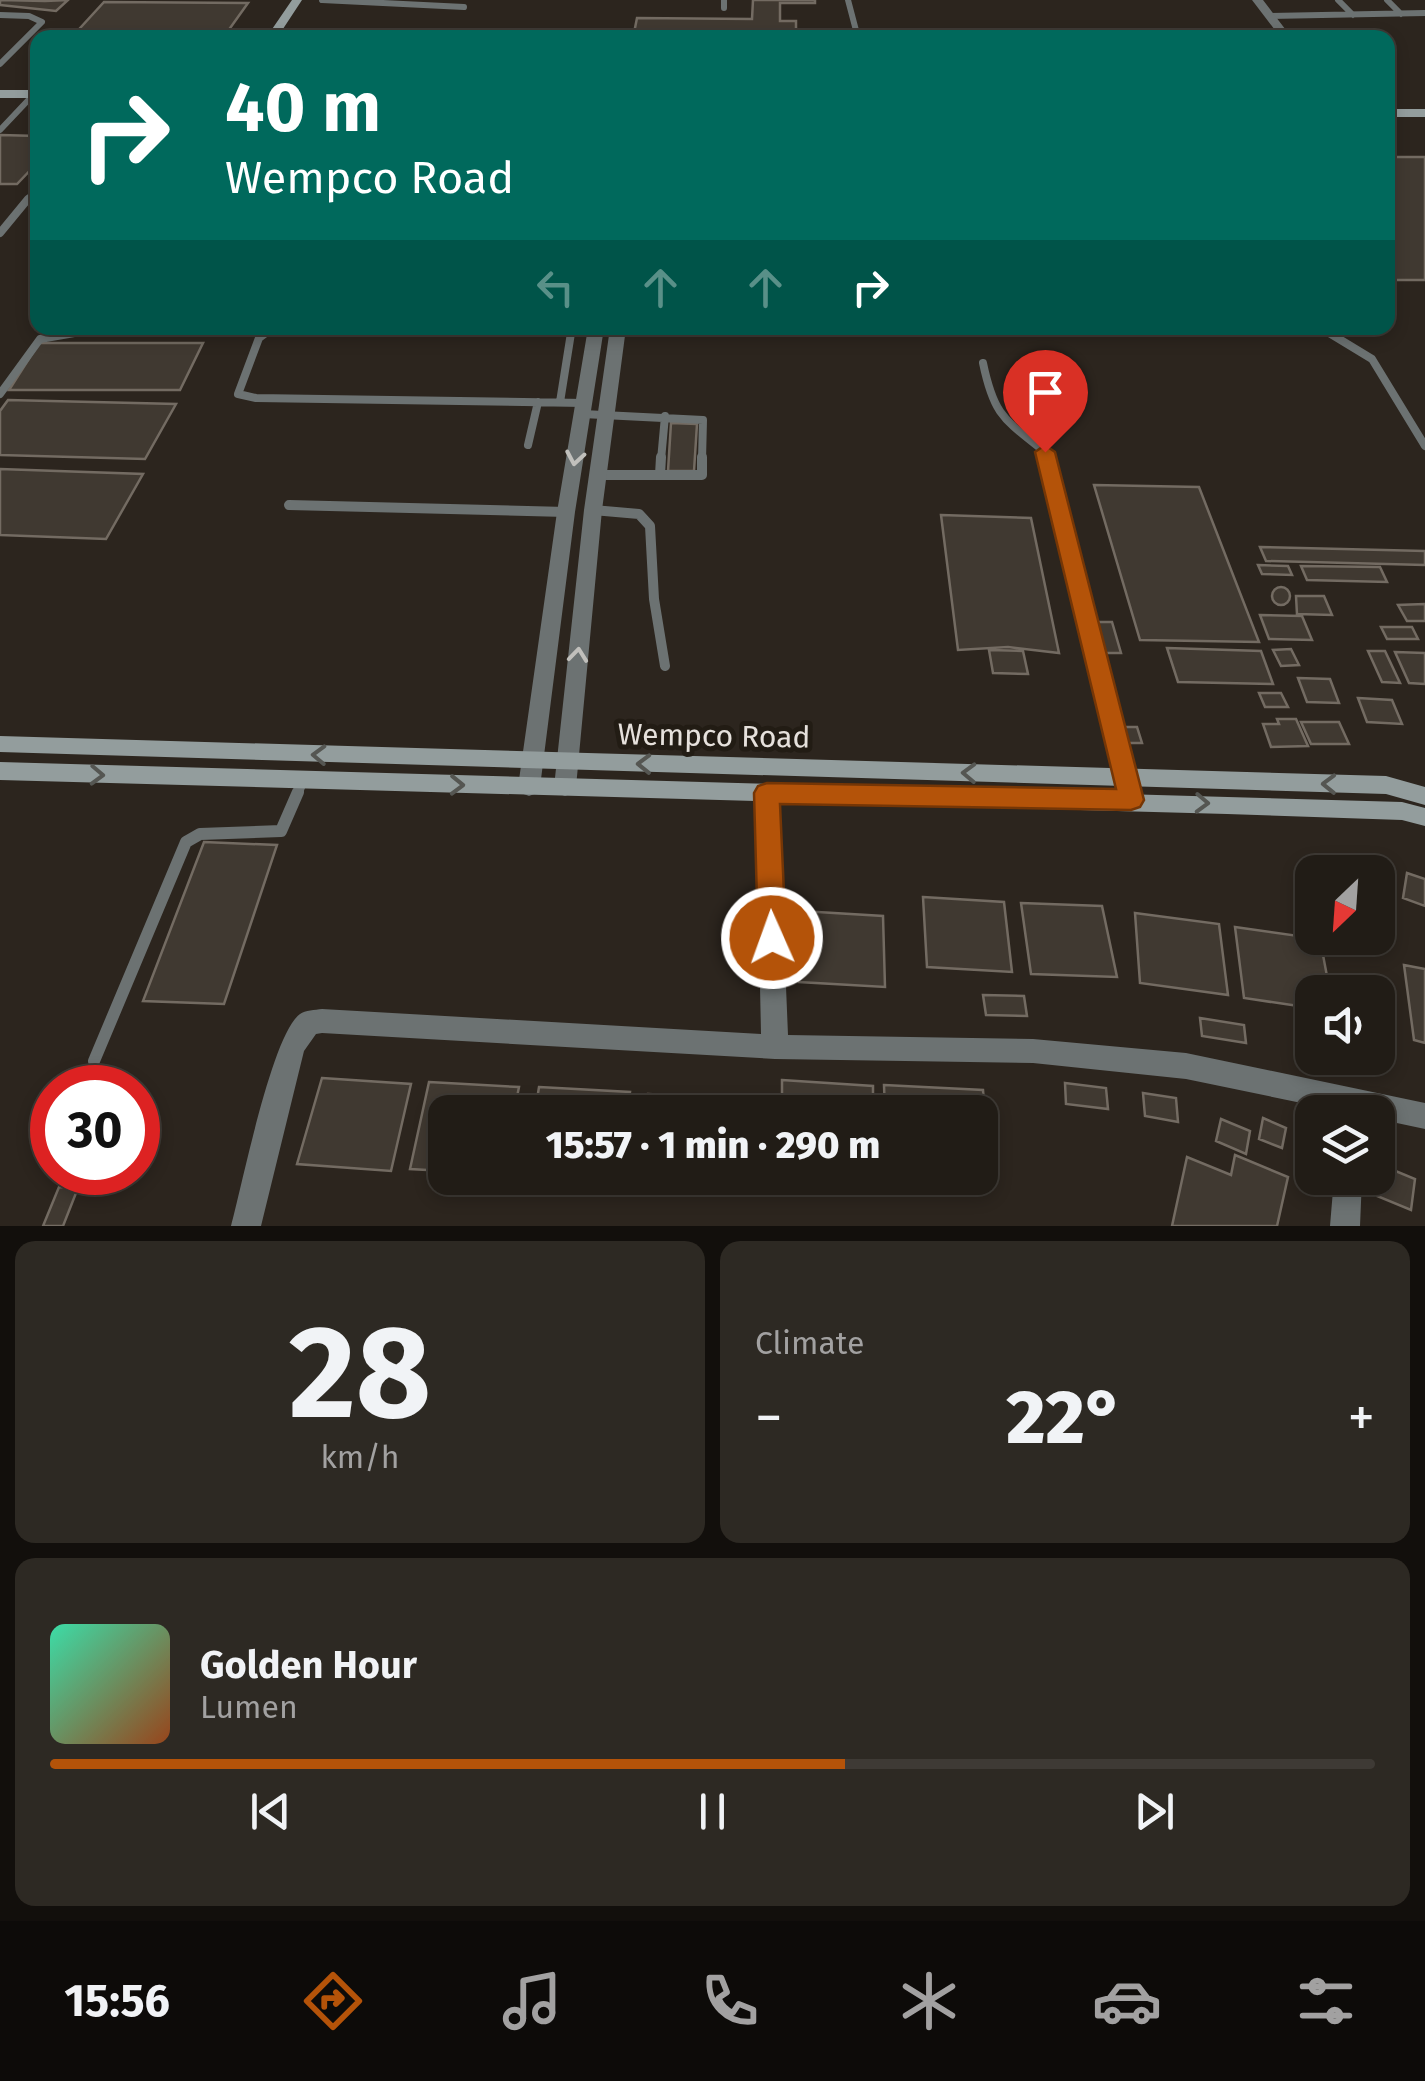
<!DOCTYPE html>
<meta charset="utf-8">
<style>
:root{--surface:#211c16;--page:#2d2923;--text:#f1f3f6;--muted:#a2a1a1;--line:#3e3a35;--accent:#b45309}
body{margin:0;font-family:"Fira Sans",sans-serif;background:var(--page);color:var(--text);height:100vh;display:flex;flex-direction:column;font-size:38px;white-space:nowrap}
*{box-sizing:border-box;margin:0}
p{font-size:32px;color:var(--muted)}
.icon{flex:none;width:55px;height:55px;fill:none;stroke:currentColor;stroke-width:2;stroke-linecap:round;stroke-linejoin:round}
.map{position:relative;height:1226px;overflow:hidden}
.sheet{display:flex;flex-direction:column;gap:15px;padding:15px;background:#120f0c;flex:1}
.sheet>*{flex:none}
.guide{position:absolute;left:30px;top:30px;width:1365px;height:305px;border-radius:20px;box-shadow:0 5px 15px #0003,0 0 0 2px var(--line);background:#00695c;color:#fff;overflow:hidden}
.needle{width:65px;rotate:205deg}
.tools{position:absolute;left:1295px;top:855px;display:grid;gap:20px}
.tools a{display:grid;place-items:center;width:100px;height:100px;border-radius:20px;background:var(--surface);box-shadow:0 5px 15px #0003,0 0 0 2px var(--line);font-size:50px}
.speed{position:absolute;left:30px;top:1065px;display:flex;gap:20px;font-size:50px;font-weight:700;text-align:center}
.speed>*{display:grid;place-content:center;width:130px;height:130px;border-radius:50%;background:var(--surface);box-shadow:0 5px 15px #0003,0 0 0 2px var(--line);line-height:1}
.speed .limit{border:15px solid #d22;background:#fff;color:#111}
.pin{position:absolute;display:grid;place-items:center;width:85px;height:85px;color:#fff;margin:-102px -42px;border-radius:50% 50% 50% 0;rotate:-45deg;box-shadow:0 0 10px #0007}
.pin .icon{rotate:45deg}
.me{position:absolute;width:110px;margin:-55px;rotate:358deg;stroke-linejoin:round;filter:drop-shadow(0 0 8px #0008)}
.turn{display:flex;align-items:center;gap:35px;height:210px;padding:0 30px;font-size:45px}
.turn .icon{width:130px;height:130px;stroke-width:2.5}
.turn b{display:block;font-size:70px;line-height:85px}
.lanes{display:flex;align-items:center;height:95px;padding:0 30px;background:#0003;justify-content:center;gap:50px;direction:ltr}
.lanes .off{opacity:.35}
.big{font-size:75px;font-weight:800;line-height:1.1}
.sheet .card{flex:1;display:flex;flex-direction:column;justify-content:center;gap:15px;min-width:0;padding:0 35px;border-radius:20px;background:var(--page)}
.sheet .dial{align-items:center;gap:0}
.dial b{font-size:130px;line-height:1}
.song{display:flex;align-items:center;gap:30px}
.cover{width:120px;height:120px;border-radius:15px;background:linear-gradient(135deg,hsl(160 70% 55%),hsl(20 70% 35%))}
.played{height:10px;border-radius:5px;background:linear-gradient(90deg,var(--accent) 60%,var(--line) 60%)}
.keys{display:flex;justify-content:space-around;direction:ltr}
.heat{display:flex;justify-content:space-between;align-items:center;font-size:55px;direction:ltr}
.sheet .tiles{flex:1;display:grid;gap:15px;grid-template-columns:1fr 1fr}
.card:last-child{grid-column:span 2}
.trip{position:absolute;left:428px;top:1095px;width:570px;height:100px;border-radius:20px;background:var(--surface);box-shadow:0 5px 15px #0003,0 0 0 2px var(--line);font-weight:800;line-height:100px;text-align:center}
.menu{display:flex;height:160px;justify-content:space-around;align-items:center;background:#0d0b09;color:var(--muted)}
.menu .icon{width:70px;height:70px}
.menu .on{color:var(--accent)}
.menu b{font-size:45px;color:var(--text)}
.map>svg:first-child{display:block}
.building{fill:#403931;stroke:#736b62;stroke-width:2.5}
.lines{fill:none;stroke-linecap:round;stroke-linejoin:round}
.lane-far3{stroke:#6c7272;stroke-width:6}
.lane-far2{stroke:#6c7272;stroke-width:8}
.lane-far1{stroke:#6c7272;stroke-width:10}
.lane{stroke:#6c7272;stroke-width:12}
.street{fill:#6c7272;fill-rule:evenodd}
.secondary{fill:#939d9d;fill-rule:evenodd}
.oneway{stroke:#c1c0bc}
.oneway2{stroke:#555652}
.route{fill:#b45309;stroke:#753606;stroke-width:2.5}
.labels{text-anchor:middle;stroke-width:10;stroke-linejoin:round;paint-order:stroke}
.street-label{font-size:30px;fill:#e6e1dc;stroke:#221c14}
</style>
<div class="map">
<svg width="1425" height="1226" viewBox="0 0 1425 1226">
<rect width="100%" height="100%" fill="#2c251e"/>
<path class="building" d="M0,0L45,1L68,0L56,11L0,5Z
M753,0H815V3H780V21H796V35L634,33L637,18L752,19Z
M104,2L248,3L223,38H71Z
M309,32L391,34L389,38H305Z
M0,135L38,136V162L17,184H0Z
M1388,157H1425V280H1388Z
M39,343H203L180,390H9Z
M8,400L176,404L145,459L0,455V411Z
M671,423L697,424L694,471H668Z
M0,469L143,474L106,539L0,535Z
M1094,485L1199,487L1259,642L1140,640Z
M941,515L1031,518L1059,653L1008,647L958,650Z
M1260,547L1425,551V565L1266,561Z
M1258,565L1288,566L1292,575L1262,574Z
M1301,566L1380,567L1387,582L1307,580Z
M1272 596a9 9 0 1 1 18 0a9 9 0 1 1-18 0Z
M1296,596H1324L1332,615L1297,614Z
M1425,604V621H1407L1398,605Z
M1260,615L1302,616L1312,640L1269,639Z
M1091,622H1112L1121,653H1099Z
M1381,627H1412L1418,639H1387Z
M1167,648L1261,651L1273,684L1178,682Z
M1291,649L1299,665L1281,666L1273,650Z
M989,650L1023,651L1028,674L993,673Z
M1368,651H1385L1400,683L1382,682Z
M1395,652L1425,653V684L1409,683Z
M1298,678L1330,679L1339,703L1307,702Z
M1259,693H1281L1288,707H1265Z
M1358,698L1392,700L1402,724L1367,722Z
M1277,719H1296L1308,746L1271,747L1263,724H1279Z
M1301,722H1339L1349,744H1311Z
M1123,727H1137L1142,743H1128Z
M204,842L277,845L224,1004L143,1001Z
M1407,873L1425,879V906L1403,898Z
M923,897L1004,902L1012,972L927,967Z
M1021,903L1102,906L1117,977L1031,974Z
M801,911L883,916L885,987L799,982Z
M1135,913L1219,924L1228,995L1140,983Z
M1235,927L1320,939L1330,992H1312V1008L1244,998Z
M1404,965L1425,969V1043L1414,1040Z
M983,995L1024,996L1027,1016L986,1015Z
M1200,1018L1244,1025L1246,1043L1202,1036Z
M322,1078L411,1084L391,1171L297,1164Z
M782,1080L873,1086V1112H782Z
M429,1082L519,1087L514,1112H445V1171L410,1169Z
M1065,1083L1106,1088L1108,1109L1066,1104Z
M884,1085L983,1090L990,1178H976H980V1112H885Z
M539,1087L630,1092L627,1112H535Z
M1143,1093L1176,1098L1178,1122L1145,1116Z
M648,1094L738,1099V1112H646Z
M1263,1118L1286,1128L1282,1148L1259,1139Z
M1221,1119L1250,1131L1246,1154L1216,1141Z
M1235,1155L1288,1177L1277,1226H1172L1187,1157L1231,1175Z
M1381,1165L1415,1179L1411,1210L1377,1196Z
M639,1178H734V1188L639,1182Z
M59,1187L78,1188L63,1226H43Z"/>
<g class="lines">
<path class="lane-far3" d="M322,0L464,7
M724,0V8
M848,0L858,38
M1338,0L1353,15
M1387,0L1401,14
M0,15L29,16L42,22L0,64
M1270,16L1425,13
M0,130L34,94
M26,201L38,187"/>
<path class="lane-far2" d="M0,233L28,199
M1321,328L1372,359L1425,446
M983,363C994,416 1004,419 1045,452L1047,460
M0,394L40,339L80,332
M560,402L571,333
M584,403L256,398L238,394L259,338L271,329L595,333
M583,414L703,420L702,460
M528,445L538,402
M661,460L665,416"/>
<path class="lane-far1" d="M1046,457L1130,795
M598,475H702V457
M660,475L661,457
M289,505L566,512
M593,510L639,514L650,526L654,599L665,666
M297,795L302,782"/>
<path class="lane" d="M1129,792L1131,800
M94,1061L186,842L200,834L281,831L298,792"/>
<path class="street" d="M1252,0H1263L1292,38H1281Z
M588,328H604L575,512L540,787L537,793L529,796L521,793L518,787L557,512Z
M610,328H626L602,510L576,787L573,793L565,796L557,793L554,787L584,510Z
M767,784L775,787L778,793L788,1035L1033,1039L1186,1053L1425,1103V1129L1378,1119V1112H1345L1186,1079L1033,1063L775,1059L322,1033L316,1034L304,1051L261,1226H231C242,1186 272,1034 300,1014C305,1010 315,1010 322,1009L761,1034L756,793L759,787Z
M1334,1178H1362L1360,1226H1330Z"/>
<path class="secondary" d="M292,0H302L277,38H266Z
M0,90H38V98H0Z
M1388,109H1425V117H1388Z
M0,736L1386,776L1425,787V805L1386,794L0,752Z
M0,762L1402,802L1425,808V826L1402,820L1227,814L0,780Z"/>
</g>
<defs><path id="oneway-chevron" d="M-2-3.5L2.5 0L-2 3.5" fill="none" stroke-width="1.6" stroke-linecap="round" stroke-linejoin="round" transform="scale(2.5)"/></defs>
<g class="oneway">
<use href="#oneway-chevron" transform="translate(575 458) rotate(100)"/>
<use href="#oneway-chevron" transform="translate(578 655) rotate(-84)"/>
</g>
<g class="oneway2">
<use href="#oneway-chevron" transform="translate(319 755) rotate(-178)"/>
<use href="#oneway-chevron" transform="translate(644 764) rotate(-179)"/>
<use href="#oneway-chevron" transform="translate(969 773) rotate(-178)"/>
<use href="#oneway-chevron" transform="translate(97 775) rotate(2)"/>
<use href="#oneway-chevron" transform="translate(1329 784) rotate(-179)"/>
<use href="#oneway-chevron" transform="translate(457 785) rotate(1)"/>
<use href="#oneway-chevron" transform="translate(1202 803) rotate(2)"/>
</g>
<path class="route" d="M1045,445L1055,452L1144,800L1140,807L1131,810L780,804L786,938L782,947L772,951L762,947L758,938L754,793L758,786L767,783L1116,789L1035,452Z"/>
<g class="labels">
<g class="street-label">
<text transform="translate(714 736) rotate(1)" y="10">Wempco Road</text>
</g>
</g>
</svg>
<div class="tools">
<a><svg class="needle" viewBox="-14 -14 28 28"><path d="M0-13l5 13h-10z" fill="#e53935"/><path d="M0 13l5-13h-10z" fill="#a2a1a1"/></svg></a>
<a><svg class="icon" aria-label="sound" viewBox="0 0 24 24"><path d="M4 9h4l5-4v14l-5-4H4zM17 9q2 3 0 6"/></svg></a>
<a><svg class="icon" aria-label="layers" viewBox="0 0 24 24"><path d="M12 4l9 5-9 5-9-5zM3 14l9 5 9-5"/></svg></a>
</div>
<div class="speed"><div class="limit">30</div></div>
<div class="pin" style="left:1045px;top:452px;background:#d93025"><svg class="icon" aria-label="arrive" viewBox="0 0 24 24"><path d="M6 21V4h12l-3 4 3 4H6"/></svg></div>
<svg class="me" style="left:772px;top:938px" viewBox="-20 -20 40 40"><circle r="17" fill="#b45309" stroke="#fff" stroke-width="3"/><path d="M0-11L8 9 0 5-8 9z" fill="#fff"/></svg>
<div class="trip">15:57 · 1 min · 290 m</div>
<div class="guide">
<div class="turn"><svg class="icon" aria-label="right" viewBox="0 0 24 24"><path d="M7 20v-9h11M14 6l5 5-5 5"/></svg><div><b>40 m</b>Wempco Road</div></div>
<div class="lanes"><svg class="icon off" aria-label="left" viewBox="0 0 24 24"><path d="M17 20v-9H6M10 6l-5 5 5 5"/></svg><svg class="icon off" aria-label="ahead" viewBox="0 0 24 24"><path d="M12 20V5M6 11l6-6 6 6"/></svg><svg class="icon off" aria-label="ahead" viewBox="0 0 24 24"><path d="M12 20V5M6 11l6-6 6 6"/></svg><svg class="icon" aria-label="right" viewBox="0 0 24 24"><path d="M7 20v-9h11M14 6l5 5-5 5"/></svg></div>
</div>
</div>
<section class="sheet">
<div class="tiles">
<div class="card dial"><b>28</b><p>km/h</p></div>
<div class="card"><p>Climate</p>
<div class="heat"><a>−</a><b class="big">22°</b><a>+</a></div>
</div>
<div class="card">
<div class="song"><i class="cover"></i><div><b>Golden Hour</b><p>Lumen</p></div></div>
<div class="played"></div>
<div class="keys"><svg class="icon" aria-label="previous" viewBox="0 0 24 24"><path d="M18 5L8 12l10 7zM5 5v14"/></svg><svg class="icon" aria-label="pause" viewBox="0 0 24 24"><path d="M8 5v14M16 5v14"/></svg><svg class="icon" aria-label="next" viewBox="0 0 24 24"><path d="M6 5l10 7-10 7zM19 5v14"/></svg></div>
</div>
</div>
</section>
<nav class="menu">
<b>15:56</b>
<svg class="icon on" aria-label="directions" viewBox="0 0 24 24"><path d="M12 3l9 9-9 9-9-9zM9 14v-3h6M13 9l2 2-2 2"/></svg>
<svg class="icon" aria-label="music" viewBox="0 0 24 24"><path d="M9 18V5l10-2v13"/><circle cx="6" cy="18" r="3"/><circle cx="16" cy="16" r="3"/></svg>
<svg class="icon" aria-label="phone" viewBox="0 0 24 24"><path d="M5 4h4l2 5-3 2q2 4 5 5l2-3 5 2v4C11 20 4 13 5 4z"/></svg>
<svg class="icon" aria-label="climate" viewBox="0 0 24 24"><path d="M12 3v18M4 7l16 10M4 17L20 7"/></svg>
<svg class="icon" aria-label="car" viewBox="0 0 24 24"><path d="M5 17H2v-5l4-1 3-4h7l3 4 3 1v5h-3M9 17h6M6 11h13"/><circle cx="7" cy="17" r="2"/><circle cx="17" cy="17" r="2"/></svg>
<svg class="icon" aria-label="filters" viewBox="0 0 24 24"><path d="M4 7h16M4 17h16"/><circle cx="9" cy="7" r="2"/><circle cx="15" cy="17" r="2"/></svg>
</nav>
